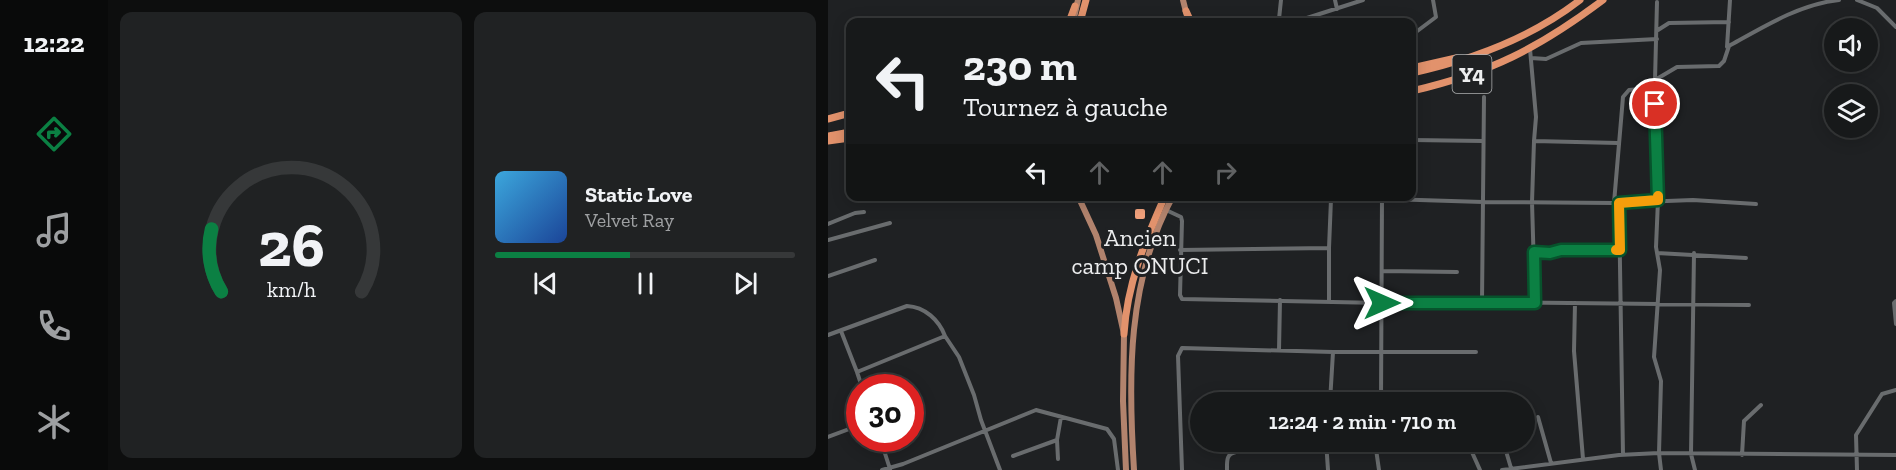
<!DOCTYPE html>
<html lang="fr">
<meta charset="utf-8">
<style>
:root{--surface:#17191a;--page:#202223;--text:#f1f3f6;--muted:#9ea0a2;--line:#363839;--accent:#0b8043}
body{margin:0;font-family:"Zilla Slab",serif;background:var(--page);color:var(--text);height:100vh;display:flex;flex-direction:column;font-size:22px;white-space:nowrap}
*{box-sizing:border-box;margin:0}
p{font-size:20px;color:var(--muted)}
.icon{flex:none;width:33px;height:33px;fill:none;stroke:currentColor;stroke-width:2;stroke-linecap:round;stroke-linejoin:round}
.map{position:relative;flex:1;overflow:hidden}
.sheet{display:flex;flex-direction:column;gap:12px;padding:12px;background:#0d0e0e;width:720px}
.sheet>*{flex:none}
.guide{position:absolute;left:18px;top:18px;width:570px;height:183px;border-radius:12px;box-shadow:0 3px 15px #0003,0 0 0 2px var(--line);background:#17191a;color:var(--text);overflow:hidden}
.fabs{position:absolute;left:996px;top:18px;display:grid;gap:12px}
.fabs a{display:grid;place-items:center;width:54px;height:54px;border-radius:50%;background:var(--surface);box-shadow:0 3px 15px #0003,0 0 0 2px var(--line);font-size:30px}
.speed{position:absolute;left:18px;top:374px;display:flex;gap:12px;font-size:30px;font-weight:700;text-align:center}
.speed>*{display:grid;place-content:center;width:78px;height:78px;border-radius:50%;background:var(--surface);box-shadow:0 3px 15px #0003,0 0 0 2px var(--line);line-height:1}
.speed .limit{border:9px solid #d22;background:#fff;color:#111}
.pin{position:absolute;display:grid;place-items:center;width:51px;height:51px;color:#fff;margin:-26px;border:3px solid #fff;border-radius:50%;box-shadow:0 2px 6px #0007}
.me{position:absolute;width:66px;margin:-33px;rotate:90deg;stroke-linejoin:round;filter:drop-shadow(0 0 4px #0008)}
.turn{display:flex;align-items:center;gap:21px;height:126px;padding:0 18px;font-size:27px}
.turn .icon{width:78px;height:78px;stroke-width:2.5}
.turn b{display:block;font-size:42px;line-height:51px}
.lanes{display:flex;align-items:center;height:57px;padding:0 18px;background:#0003;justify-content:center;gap:30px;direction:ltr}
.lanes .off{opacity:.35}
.sheet .card{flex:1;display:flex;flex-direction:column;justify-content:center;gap:9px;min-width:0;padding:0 21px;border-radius:12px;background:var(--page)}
.sheet .dial{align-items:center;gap:0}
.dial svg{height:156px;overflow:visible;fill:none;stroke:var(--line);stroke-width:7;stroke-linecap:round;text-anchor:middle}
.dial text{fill:var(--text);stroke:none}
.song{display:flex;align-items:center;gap:18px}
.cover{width:72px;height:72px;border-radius:9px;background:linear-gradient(135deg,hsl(200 70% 55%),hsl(220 70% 35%))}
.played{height:6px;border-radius:3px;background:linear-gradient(90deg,var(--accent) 45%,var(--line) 45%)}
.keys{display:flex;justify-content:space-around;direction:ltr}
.sheet .tiles{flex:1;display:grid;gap:12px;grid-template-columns:repeat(2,1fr)}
.trip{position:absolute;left:362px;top:392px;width:345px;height:60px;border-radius:30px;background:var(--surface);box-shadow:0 3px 15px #0003,0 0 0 2px var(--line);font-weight:600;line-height:60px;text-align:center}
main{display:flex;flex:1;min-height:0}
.menu{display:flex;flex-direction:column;width:108px;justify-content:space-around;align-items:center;background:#090a0a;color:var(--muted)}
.menu .icon{width:42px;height:42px}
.menu .on{color:var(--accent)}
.menu b{font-size:27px;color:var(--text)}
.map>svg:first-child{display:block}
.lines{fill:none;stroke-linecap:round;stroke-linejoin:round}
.street{stroke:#696c6e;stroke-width:4}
.primary{stroke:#b2836d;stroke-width:6}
.highway{stroke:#e2926c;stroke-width:7}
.route-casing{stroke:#07532c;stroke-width:15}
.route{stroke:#0b8043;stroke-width:10}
.slow{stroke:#f59e0b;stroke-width:10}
.poi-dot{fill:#f1a17c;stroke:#1f2123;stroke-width:2}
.labels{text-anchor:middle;stroke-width:6;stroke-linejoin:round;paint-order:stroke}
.shield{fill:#1f2123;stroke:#aeb0b1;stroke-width:1.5}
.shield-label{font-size:22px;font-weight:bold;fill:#ecedee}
.poi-label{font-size:24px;fill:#ecedee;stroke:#1f2123}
</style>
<main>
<nav class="menu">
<b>12:22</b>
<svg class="icon on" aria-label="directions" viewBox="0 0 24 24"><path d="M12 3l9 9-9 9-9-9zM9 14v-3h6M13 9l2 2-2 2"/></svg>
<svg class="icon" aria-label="music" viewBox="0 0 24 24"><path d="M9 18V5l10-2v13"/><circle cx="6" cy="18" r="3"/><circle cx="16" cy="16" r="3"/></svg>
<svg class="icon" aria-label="phone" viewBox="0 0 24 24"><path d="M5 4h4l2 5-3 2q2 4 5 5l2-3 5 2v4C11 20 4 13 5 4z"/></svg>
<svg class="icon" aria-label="climate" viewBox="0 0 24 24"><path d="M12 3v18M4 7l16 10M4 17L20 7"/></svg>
</nav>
<section class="sheet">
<div class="tiles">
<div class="card dial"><svg viewBox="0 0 100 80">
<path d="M14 69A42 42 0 1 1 86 69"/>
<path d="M14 69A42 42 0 0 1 9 37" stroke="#0b8043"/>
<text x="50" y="56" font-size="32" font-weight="700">26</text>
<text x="50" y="72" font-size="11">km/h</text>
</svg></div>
<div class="card">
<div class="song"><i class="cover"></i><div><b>Static Love</b><p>Velvet Ray</p></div></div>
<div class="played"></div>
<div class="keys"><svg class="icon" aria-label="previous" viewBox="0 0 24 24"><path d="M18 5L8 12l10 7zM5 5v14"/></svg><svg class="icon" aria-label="pause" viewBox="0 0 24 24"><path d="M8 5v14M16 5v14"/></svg><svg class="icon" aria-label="next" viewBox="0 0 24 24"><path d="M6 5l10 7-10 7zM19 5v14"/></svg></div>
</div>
</div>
</section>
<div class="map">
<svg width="1068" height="470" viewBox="0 0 1068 470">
<rect width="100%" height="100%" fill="#1f2123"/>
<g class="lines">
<path class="street" d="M453,0L451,19L479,18L535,0
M507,0L509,9
M1029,0L1049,8L1068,27
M830,30L841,23L901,22
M584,35L608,17L605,0
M899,47L902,0
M702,49L708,117L706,141
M703,58L718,59L753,43L829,39
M584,140L655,141
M464,196L655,202L786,203L865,200L928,204
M786,203L795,97L801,90L822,88L827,80L829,2
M791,203L795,455
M338,210L353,217L354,221L352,295L354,299L554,303L654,302L656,97
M0,224L27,213L36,212
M0,240L62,223
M501,248L503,199
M352,250L501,248V302
M706,252L722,253L733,250H792
M829,253L918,258
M866,253L863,454L867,470
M554,271L629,272
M0,276L47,260
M1068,301L1066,303L1068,324
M654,302L921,305
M707,303L704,202L706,141L790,143
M747,303L746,351L755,459
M13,331L29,372L117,336L131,357L146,395L153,420L172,470
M0,335L79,306C97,307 111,320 117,336
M451,350L452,300
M29,372L34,387
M502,402L505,352
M553,402L554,196
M561,402L614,400L622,402
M710,417L723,463
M0,437L32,425
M52,438L62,469
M229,440L230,459
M498,441L500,470
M639,441L652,470
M675,441L683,468
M548,449L551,470
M914,455L916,421L933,405
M185,456L229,440L233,417
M54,470L75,464L208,410L279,429L286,439L290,470
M354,470L350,356L354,348L505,352H648
M399,470C399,461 398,454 408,452H537L548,449L551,441
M674,470L791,455L831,453L1068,455
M833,470L831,453L833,381L826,357L832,270L828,247L830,200L827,80L849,67L891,66L896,61L901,46C935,27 972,4 1011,0
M1029,470L1028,435L1054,394L1068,390"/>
<path class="primary" d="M355,0L359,16
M245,22L250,0
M250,196L268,235L288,298L296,334L295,401L298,470
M306,470C300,377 299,280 345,196"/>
<path class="highway" d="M358,11L363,22
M241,22L247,6
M252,22L258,0
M584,68L628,58
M584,73C643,60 703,38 752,0
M584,91C662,73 711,48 775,0
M0,119L22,113
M0,136L22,132
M0,141L22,138
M296,334C299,284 317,241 337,196"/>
</g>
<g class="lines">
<defs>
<path id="route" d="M554,303H707L706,252L722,253L733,250H792L791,203L830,200L827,104"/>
</defs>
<use href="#route" class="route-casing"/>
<use href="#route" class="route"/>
<path class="slow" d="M788,250H792L791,203L830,200V196"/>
</g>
<rect class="poi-dot" x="306" y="208" width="12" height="12" rx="3"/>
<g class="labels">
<rect class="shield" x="624.5" y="55" width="39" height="38" rx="4.5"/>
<g class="shield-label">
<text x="644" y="82">Y4</text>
</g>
<g class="poi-label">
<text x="312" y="246">Ancien<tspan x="312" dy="28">camp ONUCI</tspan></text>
</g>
</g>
</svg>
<div class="fabs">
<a><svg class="icon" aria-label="sound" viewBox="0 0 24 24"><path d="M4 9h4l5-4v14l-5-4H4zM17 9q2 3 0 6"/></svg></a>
<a><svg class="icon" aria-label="layers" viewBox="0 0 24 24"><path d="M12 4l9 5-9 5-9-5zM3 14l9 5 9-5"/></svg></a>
</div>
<div class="speed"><div class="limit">30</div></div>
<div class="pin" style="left:827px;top:104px;background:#d93025"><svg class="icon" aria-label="arrive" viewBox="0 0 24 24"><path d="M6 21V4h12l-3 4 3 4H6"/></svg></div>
<svg class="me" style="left:554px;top:303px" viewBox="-20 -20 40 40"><path d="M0-17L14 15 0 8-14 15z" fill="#0b8043" stroke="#fff" stroke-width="4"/></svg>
<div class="trip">12:24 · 2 min · 710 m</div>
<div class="guide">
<div class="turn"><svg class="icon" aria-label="left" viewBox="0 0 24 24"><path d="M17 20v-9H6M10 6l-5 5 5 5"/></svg><div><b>230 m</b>Tournez à gauche</div></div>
<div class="lanes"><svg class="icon" aria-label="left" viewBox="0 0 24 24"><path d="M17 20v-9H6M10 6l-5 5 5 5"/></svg><svg class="icon off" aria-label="ahead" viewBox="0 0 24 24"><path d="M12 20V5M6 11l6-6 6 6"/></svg><svg class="icon off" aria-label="ahead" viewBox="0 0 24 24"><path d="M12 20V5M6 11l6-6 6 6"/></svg><svg class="icon off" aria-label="right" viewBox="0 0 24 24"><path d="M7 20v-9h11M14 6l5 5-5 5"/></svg></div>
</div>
</div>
</main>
